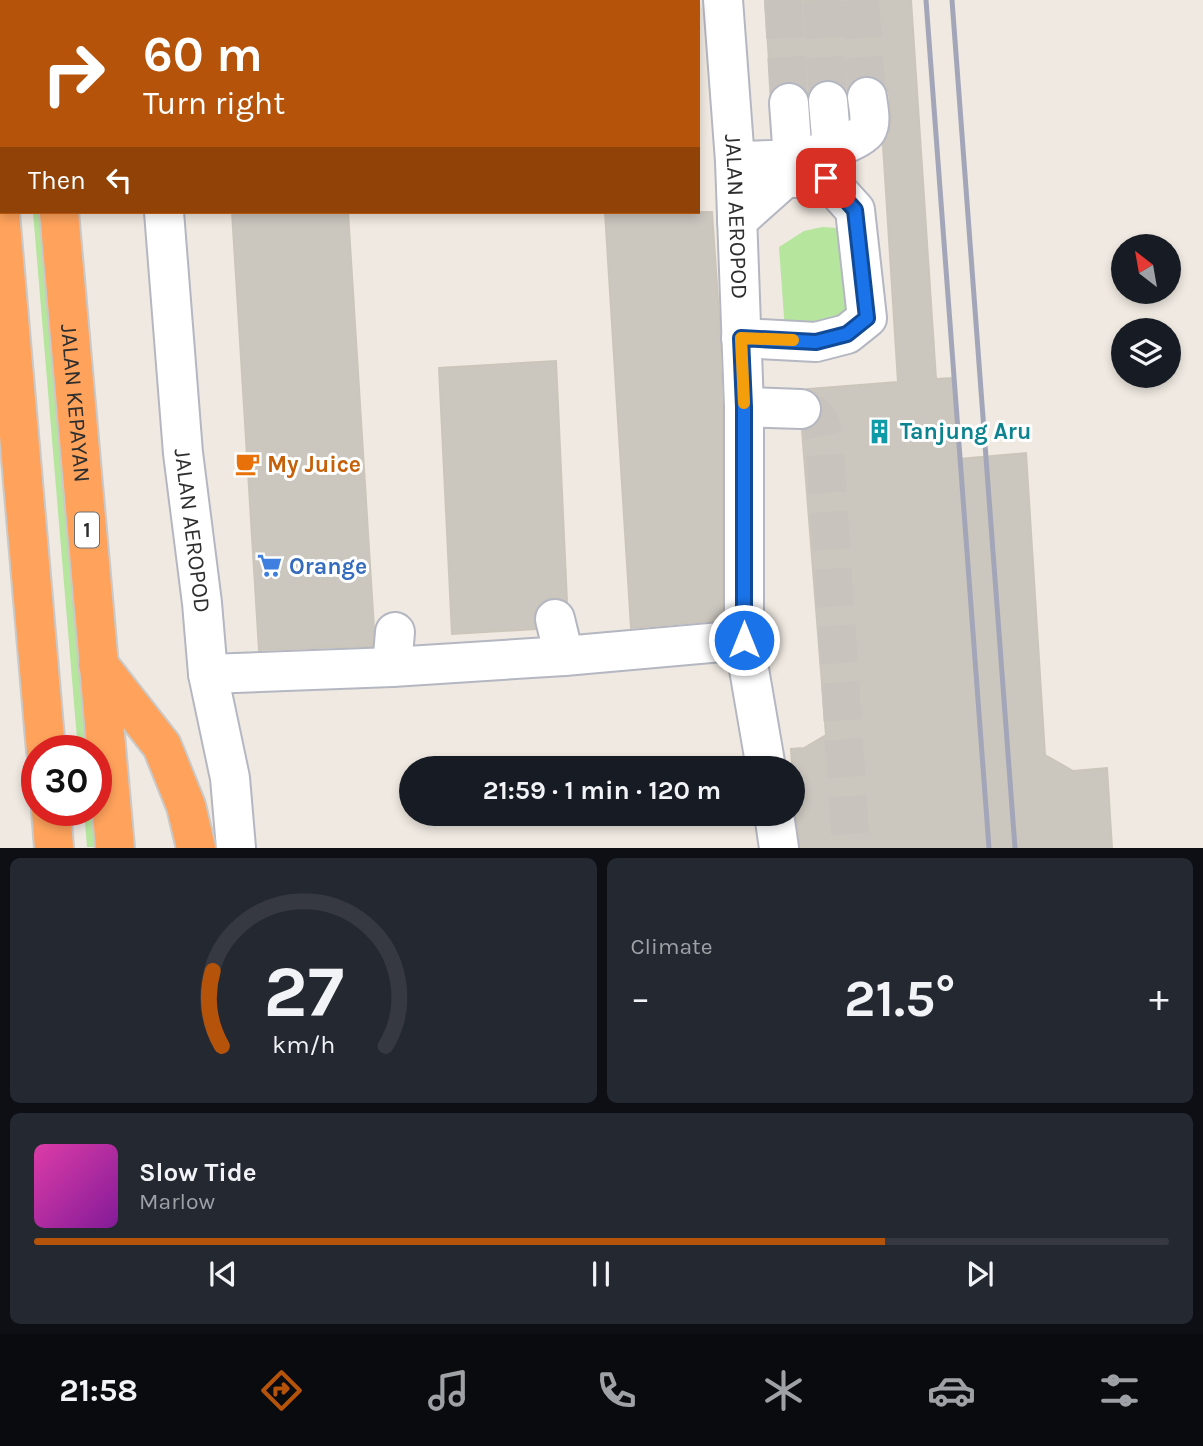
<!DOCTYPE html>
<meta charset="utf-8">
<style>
:root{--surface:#171b24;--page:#242831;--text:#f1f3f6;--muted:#9ea1a6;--line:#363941;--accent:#b45309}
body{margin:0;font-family:Karla,sans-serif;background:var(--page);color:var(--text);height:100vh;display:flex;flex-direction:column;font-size:26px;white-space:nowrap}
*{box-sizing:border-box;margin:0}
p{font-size:23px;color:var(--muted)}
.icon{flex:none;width:38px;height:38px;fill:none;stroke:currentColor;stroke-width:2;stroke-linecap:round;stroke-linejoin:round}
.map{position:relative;height:848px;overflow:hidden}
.panel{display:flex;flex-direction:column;gap:10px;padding:10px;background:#0d0f14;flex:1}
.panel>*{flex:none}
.top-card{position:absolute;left:0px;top:0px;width:700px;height:214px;box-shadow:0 4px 10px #0003;background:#b45309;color:#fff;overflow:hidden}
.needle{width:46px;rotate:329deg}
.tools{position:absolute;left:1111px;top:234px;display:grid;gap:14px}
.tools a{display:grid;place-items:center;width:70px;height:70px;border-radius:50%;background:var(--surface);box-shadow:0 4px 10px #0003;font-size:35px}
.speed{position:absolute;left:21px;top:735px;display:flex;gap:14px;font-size:35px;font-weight:700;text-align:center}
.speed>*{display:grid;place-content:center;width:91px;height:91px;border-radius:50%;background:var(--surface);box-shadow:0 4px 10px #0003;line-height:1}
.speed .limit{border:10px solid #d22;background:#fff;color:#111}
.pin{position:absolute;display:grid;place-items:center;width:60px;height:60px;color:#fff;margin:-30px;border-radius:14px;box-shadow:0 4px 10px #0006}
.me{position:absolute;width:77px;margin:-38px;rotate:0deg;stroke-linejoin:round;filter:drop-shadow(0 0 5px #0008)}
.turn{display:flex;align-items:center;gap:24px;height:147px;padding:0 28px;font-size:32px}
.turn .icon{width:91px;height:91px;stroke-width:2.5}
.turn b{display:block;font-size:49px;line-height:60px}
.then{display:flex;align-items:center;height:66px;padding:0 28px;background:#0003;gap:14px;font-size:26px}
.big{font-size:52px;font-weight:700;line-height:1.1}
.panel .widget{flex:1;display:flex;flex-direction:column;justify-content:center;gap:10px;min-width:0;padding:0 24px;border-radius:10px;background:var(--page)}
.panel .dial{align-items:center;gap:0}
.dial svg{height:182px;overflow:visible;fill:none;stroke:var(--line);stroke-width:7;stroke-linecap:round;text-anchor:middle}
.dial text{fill:var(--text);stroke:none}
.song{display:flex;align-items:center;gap:21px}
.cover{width:84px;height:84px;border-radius:10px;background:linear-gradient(135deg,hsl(320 70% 55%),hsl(290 70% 35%))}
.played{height:7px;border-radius:4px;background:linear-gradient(90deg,var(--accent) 75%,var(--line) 75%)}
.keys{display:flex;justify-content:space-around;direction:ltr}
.heat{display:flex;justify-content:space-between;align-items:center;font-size:38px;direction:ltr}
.panel .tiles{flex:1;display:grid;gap:10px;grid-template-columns:1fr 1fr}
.widget:last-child{grid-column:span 2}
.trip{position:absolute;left:399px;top:756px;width:406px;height:70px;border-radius:35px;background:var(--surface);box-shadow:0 4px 10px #0003;font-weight:700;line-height:70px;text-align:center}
.tabs{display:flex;height:112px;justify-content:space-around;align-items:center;background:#090b0e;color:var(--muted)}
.tabs .icon{width:49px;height:49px}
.tabs .active{color:var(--accent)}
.tabs b{font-size:32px;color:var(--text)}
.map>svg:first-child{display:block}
.green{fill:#b6e59e}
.building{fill:#cbc7bf;stroke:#cbc5ba;stroke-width:2}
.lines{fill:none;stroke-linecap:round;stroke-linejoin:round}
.minor-tunnel{stroke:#c8c4bd;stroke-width:38;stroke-dasharray:38 19;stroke-linecap:butt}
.minor-casing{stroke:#b4b7c1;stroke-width:42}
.highway-casing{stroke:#c9c9c9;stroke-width:42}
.minor{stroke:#fff;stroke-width:38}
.highway{stroke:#ffa35c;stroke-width:38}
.rail{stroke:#a3a6b8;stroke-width:5}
.route-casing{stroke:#114b97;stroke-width:18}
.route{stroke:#1a73e8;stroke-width:12}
.slow{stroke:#f59e0b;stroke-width:12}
.labels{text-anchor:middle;stroke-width:6;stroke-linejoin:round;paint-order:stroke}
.shield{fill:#fff;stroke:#6d6d6d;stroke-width:2}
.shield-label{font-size:21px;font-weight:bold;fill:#2e2e2e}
.street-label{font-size:23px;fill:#2e2e2e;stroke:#fff}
.culture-label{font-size:23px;font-weight:bold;fill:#0d838f;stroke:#fff;text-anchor:start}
.food-label{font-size:23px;font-weight:bold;fill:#c56008;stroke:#fff;text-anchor:start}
.shop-label{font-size:23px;font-weight:bold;fill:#366cbe;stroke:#fff;text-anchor:start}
</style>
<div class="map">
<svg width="1203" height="848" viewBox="0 0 1203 848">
<rect width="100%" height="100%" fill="#efe9e1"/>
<path class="green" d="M33,212H42L88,751H78Z
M822,227L837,228L846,239L851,309L846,323L785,331L779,247L804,231Z
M84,810H94L97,847H87Z"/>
<path class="building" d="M765,0H911L936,379L953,378L959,459L1026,453L1045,755L1073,771L1107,768L1112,848H800L795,810L791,749L804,748L826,735L802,430L812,428L819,421L823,410L820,398L813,391L809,389L898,382L883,145L889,135L891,117L889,93L884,83L875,77L863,75L854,79L847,90L838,82L827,79L815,83L808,93L799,84L788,81L777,85L771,91Z
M232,212H348L374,629L372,646L259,650Z
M605,212H712L719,315L722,407V620L631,628Z
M556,361L567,602L560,598H551L540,603L534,614L535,629L452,634L439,368Z"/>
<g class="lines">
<path class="minor-tunnel" d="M783,0L789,103
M822,0L828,101
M860,0L867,97
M801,409C819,415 820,419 824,437L851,848"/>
<defs>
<g id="minor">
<path d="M148,0V2"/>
<path id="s1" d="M723,0L735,161L744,407V640L766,768"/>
<path d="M828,101L832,149"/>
<path d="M789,103L793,159"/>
<path d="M735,161C753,160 772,161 790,159C806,158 859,143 867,130C872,122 868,106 867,97"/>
<path id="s2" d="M164,212L183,453L202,603L208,674L230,778L236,848"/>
<path d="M737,221L785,178H826L855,210L867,318L847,334L816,342L741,338"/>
<path d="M744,407L801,409"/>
<path d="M555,619L564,656"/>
<path d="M392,667L395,632"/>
<path d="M208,674L392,667L564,656L744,640"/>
<path d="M774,814L779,848"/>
</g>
<g id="highway">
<path d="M41,0V2"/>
<path id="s3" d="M59,212L115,848"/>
<path d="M0,213L46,751"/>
<path d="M98,664L162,746L186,806L196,848"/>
<path d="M51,810L54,848"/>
</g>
</defs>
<use href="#minor" class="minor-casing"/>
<use href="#highway" class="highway-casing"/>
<use href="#minor" class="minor"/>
<use href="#highway" class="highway"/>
<path class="rail" d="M926,0L989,848
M952,0L1015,848"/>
</g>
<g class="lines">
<defs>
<path id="route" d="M744,640V407L741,338L816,342L847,334L867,318L855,210L826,178"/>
</defs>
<use href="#route" class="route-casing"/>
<use href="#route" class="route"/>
<path class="slow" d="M744,403L741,338L793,340"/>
</g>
<defs>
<symbol id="building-bare" viewBox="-9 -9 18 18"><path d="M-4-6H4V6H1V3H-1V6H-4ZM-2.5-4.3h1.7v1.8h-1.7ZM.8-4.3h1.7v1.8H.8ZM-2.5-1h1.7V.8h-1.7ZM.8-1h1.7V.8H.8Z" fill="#0f9aa8" stroke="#fff" stroke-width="2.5" paint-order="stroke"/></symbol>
<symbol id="cafe-bare" viewBox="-9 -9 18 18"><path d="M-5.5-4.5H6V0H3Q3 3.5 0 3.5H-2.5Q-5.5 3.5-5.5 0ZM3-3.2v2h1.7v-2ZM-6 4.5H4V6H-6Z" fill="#e8710a" stroke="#fff" stroke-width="2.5" paint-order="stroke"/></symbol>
<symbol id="supermarket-bare" viewBox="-9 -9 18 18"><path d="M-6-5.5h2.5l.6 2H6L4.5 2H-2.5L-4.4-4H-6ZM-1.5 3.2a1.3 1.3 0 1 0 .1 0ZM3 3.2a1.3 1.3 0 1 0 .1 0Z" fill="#3f7fe0" stroke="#fff" stroke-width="2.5" paint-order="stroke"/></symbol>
</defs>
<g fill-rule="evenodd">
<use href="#building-bare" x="862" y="414" width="35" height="35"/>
<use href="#cafe-bare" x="230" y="446" width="35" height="35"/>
<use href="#supermarket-bare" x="252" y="548" width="35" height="35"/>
</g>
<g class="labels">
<rect class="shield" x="75" y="512.5" width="24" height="35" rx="5"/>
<g class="shield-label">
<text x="87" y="537">1</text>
</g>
<g class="street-label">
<text dy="8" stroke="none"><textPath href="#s1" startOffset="217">JALAN AEROPOD</textPath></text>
<text dy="8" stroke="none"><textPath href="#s3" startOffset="192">JALAN KEPAYAN</textPath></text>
<text dy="8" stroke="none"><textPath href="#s2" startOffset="320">JALAN AEROPOD</textPath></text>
</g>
<g class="culture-label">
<text x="900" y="439">Tanjung Aru</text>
</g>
<g class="food-label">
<text x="267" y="472">My Juice</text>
</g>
<g class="shop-label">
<text x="289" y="574">Orange</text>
</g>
</g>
</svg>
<div class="tools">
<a><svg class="needle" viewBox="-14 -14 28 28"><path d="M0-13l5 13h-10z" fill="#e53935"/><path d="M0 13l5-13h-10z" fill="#9ea1a6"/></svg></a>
<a><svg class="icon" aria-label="layers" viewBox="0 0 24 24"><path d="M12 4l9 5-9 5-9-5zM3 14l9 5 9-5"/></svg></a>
</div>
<div class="speed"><div class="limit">30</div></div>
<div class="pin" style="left:826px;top:178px;background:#d93025"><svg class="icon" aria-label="arrive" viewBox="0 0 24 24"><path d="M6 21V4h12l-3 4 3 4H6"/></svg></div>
<svg class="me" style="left:744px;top:640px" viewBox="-20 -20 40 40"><circle r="17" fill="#1a73e8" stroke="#fff" stroke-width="3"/><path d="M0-11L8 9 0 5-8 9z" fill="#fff"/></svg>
<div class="trip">21:59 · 1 min · 120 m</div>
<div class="top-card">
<div class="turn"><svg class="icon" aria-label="right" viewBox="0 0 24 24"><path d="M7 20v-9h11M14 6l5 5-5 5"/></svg><div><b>60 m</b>Turn right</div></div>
<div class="then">Then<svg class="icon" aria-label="left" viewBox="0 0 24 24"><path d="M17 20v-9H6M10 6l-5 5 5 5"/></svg></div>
</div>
</div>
<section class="panel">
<div class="tiles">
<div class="widget dial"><svg viewBox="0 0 100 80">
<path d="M14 69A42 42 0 1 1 86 69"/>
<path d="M14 69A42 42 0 0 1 10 36" stroke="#b45309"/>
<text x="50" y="56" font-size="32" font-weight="700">27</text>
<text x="50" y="72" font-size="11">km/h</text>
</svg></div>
<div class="widget"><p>Climate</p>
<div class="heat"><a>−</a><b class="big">21.5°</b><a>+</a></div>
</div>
<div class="widget">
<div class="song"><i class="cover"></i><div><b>Slow Tide</b><p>Marlow</p></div></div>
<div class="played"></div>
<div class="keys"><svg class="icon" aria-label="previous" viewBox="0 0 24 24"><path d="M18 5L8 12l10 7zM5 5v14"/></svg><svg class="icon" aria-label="pause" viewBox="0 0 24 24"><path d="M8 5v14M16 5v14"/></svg><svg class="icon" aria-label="next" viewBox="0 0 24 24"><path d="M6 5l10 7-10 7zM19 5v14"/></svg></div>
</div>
</div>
</section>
<nav class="tabs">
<b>21:58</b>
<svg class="icon active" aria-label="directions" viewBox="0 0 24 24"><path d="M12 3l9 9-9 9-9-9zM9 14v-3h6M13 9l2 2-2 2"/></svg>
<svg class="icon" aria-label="music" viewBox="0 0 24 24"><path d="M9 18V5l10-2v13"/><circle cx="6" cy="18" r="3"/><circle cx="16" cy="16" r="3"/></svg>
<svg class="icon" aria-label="phone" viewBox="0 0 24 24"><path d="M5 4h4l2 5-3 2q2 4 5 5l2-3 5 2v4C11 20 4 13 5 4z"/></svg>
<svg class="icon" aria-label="climate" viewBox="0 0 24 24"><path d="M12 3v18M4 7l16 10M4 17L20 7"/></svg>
<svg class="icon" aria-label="car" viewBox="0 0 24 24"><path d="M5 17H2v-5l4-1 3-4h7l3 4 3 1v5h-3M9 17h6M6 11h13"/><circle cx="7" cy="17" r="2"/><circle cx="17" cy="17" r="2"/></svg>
<svg class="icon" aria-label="filters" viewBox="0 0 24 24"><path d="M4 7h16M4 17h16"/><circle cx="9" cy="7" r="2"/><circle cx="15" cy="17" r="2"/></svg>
</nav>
